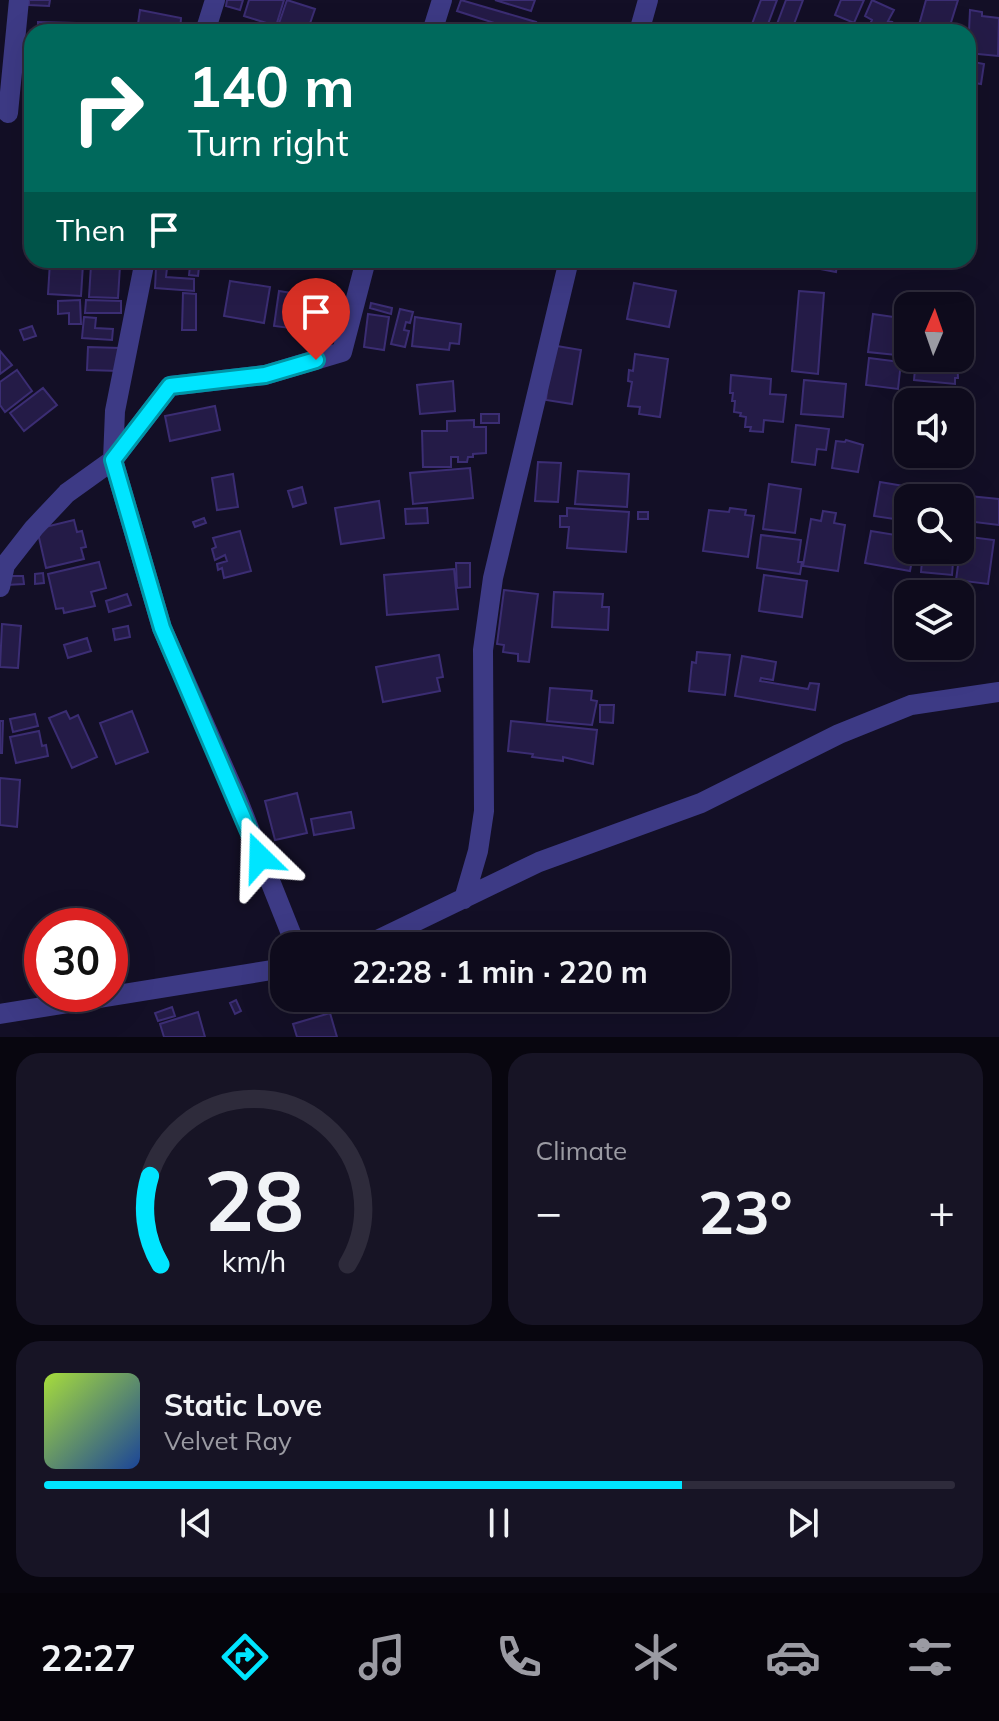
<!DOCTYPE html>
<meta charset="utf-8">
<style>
:root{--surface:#0e0b1c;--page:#171425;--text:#f1f3f6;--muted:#9b9ba3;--line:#2e2b3b;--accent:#00e5ff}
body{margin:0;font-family:Mulish,sans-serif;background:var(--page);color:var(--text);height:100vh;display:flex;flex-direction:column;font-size:30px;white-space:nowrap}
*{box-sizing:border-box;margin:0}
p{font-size:26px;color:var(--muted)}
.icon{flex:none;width:44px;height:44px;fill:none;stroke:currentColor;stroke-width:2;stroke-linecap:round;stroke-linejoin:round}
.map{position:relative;height:1037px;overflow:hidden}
.drawer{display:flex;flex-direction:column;gap:16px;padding:16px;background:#08060f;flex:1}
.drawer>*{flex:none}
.guide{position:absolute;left:24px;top:24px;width:952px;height:244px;border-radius:24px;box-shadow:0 8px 32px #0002,0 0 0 2px var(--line);background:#00695c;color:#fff;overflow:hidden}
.needle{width:52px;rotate:2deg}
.buttons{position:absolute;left:894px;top:292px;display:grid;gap:16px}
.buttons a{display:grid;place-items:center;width:80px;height:80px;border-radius:16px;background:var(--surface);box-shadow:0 8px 32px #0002,0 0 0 2px var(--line);font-size:40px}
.speed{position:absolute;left:24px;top:908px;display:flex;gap:16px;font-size:40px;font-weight:700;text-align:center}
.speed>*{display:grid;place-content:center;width:104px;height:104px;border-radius:50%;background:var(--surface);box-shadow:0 8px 32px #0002,0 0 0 2px var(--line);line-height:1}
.speed .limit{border:12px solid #d22;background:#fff;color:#111}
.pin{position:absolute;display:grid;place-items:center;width:68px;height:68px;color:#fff;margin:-82px -34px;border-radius:50% 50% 50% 0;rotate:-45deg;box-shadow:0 0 8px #0007}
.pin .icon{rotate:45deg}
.me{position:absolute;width:88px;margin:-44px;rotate:338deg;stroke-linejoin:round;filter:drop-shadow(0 0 6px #0008)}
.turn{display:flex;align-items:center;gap:28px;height:168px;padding:0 32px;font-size:36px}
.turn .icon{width:104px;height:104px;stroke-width:2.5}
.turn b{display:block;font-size:56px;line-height:68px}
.then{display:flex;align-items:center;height:76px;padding:0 32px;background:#0003;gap:16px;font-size:30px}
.big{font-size:60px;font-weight:700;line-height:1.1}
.drawer .widget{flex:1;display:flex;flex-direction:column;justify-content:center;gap:12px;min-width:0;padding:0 28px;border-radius:24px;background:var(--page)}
.drawer .dial{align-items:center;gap:0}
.dial svg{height:208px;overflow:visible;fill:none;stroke:var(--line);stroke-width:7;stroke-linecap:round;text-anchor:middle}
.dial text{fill:var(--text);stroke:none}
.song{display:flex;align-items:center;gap:24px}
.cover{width:96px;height:96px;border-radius:12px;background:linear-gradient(135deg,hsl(80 70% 55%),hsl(220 70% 35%))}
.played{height:8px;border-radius:4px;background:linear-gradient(90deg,var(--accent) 70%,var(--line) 70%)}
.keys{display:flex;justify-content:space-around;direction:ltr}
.heat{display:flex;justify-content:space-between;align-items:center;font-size:44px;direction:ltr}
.drawer .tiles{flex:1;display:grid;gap:16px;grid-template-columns:1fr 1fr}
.widget:last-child{grid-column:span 2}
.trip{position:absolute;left:270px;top:932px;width:460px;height:80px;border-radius:24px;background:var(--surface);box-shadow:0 8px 32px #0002,0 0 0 2px var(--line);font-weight:700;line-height:80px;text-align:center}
.menu{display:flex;height:128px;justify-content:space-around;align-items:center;background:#06040b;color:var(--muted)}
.menu .icon{width:56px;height:56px}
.menu .active{color:var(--accent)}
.menu b{font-size:36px;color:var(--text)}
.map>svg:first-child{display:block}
.building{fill:#241b47;stroke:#3b2d73;stroke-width:2}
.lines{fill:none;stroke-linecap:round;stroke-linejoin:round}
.minor{stroke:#3d3a85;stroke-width:20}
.route-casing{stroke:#0095a6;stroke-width:20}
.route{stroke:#00e5ff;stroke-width:14}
</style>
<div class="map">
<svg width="999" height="1037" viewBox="0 0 999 1037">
<rect width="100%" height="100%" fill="#130f26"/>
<path class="building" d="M29,0H50L49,6L29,5Z
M227,0H243L240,10L226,6Z
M249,0H284L276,26L244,16Z
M287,0L315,9L307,32H276Z
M461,0L536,22L532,32H516V30L457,11Z
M495,0H535L531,11Z
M761,0H777L765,32H749Z
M786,0H803L791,32H774Z
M841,0H864L854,23L835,15Z
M872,0L894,10L888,21L892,22L887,32L869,26L872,20L865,16Z
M926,0H958L948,32H917Z
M140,10L181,18L180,32H142L143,24H138Z
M970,10L982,12V16L999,18L998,56L968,53Z
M38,22L115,24L114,32H38Z
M453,24L480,32H450Z
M539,24L565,32H537Z
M968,61L984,64L981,84L968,82Z
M58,260H74V263L83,264L81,296L48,294L50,262H58Z
M92,260H128L127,263Z
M821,261L837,265L836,272L820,269Z
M91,265L120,266L118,298L89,297Z
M190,266L199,267L198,276L189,275Z
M156,267L167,268L166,277L194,279V291L155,288Z
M230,281L270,287L264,323L224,316Z
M634,283L676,291L669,327L627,319Z
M279,291L318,297L314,331L274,326Z
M799,291L824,293L818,374L792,371Z
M183,293L196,294V330H182Z
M80,300L81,324H69V313L58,314V301Z
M86,300L121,301V313H85Z
M371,303L392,308L391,314L370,308Z
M400,309L413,312L410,323L406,322L404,330L409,331L405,347L391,344Z
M368,314L389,317L384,350L364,347Z
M873,314L901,318L896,355L868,352Z
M84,317L96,318L95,328L113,329L112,340L82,338Z
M415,317L461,324L459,344L450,343L449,350L412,346Z
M32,326L36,336L24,340L20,330Z
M551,345L581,350L572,404L546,400Z
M88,347L120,348L119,371L87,370Z
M0,351L12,365L0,374Z
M635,354L668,359L660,417L639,414L640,407L628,406L632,382L628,381L629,370L633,371Z
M869,358L901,362L898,389L866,385Z
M916,358H957L958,378H955V384L914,380Z
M17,370L32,391L5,412L0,405V382Z
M731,375L771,379L770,394L786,395L783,422L764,420L763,432L750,431L751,427H745L746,417L740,416L741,413L734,412L735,401H732L733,393H730Z
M804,380L846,384L843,417L801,414Z
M453,381L455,411L420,414L417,385Z
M43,388L57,405L24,431L10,413Z
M215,406L220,430L170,441L165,416Z
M960,407L975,409L970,448L960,446Z
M481,414H499V423H481Z
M474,420V427H486V453L473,454V457H468L467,462H458V457H451V467H423L422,431H447V421Z
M796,425L829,429L826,450L817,449L815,465L792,462Z
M846,440L863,445L858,472L832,468L836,441L845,442Z
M538,462L561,463L558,502L535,501Z
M470,468L473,498L413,504L410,473Z
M578,471L629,474L627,507L575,504Z
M233,474L238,507L217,510L212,478Z
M880,482L922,489L920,498H908V521L874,516Z
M769,484L801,489L795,533L763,529Z
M302,487L306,503L293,507L288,491Z
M932,489L963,494L960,513V498H931Z
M969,496L999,499V525L966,521Z
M379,501L384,538L341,544L335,508Z
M427,508L428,523L406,524L405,509Z
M567,508L629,512L626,552L567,548L569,527H560V516H567Z
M730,508L746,510L745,515L754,516L748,557L703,551L709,510L729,512Z
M823,511L836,513L834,523L845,525L838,571L803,566L811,519L821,521Z
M638,512H648V519H638Z
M204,518L206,523L195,527L193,522Z
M74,520L77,532L82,531L86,547L81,548L84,559L46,568L37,529Z
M240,531L251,571L224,578L222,568L218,570L217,564L227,561L225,555L215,560L212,549L216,547L213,538Z
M871,531L908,537V550H914L910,571L865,563Z
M761,535L801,540L798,562H802L800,574L757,568Z
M962,536L994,540L988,584L956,580Z
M923,550H954L952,575L921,572Z
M99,562L106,588L91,592L95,606L64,613L63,608L56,609L48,574Z
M456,563H470V587L457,588Z
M454,569L458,609L387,615L384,575Z
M43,573L44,583L35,584V574Z
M764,575L807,581L802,617L759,611Z
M6,576H23L24,584L6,585Z
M504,590L538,594L529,662L518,661V654L503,652L504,645L497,644Z
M554,592L603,594L602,607H609L608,630L552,627Z
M127,594L131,605L109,612L106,601Z
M2,624L21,626L18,668L0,667Z
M128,626L130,637L115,640L113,629Z
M87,638L91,651L68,658L64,645Z
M697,652L730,655L725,695L689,691L692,662L696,663Z
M439,655L443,677L437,678L440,691L383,702L376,667Z
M742,656L776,662L773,680L761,678L760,681L808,689L810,683L819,684L815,710L735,696Z
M550,688L592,691L591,700L597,701L592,725L547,721Z
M600,705H614L613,723L600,722Z
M66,711L70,719L78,715L97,757L72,768L49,718Z
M132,711L148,752L116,764L100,723Z
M35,714L38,726L13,732L10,719Z
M0,721H3L2,753H0Z
M511,721L597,730L593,764L563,757V761L532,757L533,754L508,751Z
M39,731L42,746L46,745L48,756L16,763L10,737Z
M0,778L20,780L17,827L0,825Z
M297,793L307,833L275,840L265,801Z
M351,812L354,828L314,835L311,819Z
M236,1000L241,1011L235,1014L230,1003Z
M172,1007L175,1016L158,1021L155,1013Z
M198,1012L205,1037H164L160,1024Z
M330,1013L337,1037H297L293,1024Z"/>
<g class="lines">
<path class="minor" d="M205,32L215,0
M432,32L442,0
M639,32L648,0
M8,113L19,0
M145,260L115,411L113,460L162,628L237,798L296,946
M0,587L5,565L34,528L67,493L113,460L170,386L265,375L342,352L366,260
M464,899L478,851L484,811L483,650L493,578L569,260
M365,946L539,862L701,803L839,734L911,705L999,692
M0,1014L284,968"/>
</g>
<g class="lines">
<defs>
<path id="route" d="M260,857L162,628L113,460L170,386L265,375L316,360"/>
</defs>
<use href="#route" class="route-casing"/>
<use href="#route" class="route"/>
</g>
</svg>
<div class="buttons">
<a><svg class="needle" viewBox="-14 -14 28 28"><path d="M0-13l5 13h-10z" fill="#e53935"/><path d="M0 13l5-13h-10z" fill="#9b9ba3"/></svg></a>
<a><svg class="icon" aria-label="sound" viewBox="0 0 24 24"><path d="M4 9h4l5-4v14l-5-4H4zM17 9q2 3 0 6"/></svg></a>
<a><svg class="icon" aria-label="search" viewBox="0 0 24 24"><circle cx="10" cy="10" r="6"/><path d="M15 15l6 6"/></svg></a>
<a><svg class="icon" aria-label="layers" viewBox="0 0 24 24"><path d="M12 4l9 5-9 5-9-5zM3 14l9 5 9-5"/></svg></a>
</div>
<div class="speed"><div class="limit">30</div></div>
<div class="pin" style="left:316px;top:360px;background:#d93025"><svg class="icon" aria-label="arrive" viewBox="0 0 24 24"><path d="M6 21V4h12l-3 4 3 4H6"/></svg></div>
<svg class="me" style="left:260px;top:857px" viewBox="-20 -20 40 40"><path d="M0-17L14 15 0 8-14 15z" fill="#00e5ff" stroke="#fff" stroke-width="4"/></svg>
<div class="trip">22:28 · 1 min · 220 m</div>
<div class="guide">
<div class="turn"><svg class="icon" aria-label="right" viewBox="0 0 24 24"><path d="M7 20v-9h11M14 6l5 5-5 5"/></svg><div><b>140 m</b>Turn right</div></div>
<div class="then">Then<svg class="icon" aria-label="arrive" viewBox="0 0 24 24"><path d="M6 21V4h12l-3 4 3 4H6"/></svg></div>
</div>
</div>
<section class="drawer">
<div class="tiles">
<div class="widget dial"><svg viewBox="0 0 100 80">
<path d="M14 69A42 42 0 1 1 86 69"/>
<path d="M14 69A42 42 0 0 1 10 35" stroke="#00e5ff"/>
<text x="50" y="56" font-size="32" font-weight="700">28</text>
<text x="50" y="72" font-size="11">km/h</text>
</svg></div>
<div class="widget"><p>Climate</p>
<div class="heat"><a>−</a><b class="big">23°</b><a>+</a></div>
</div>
<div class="widget">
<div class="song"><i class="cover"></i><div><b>Static Love</b><p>Velvet Ray</p></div></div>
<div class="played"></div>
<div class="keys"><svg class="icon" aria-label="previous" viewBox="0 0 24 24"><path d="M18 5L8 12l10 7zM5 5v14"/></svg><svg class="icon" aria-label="pause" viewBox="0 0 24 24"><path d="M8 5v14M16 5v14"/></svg><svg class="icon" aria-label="next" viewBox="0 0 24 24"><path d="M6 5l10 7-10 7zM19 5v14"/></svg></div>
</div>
</div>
</section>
<nav class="menu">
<b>22:27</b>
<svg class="icon active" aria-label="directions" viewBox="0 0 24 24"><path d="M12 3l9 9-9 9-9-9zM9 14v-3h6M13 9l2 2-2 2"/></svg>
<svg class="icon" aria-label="music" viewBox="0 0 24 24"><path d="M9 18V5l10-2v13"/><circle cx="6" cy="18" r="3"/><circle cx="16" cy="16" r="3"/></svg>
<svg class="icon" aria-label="phone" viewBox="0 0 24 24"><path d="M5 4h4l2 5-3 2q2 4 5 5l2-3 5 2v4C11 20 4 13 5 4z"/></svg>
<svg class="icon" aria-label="climate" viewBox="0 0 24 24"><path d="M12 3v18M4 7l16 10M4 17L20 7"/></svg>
<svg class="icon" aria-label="car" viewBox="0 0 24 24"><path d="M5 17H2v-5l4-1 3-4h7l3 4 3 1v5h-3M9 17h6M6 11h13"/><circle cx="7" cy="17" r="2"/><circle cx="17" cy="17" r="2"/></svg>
<svg class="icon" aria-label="filters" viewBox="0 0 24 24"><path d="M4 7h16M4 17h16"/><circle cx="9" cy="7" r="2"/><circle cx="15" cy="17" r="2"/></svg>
</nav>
